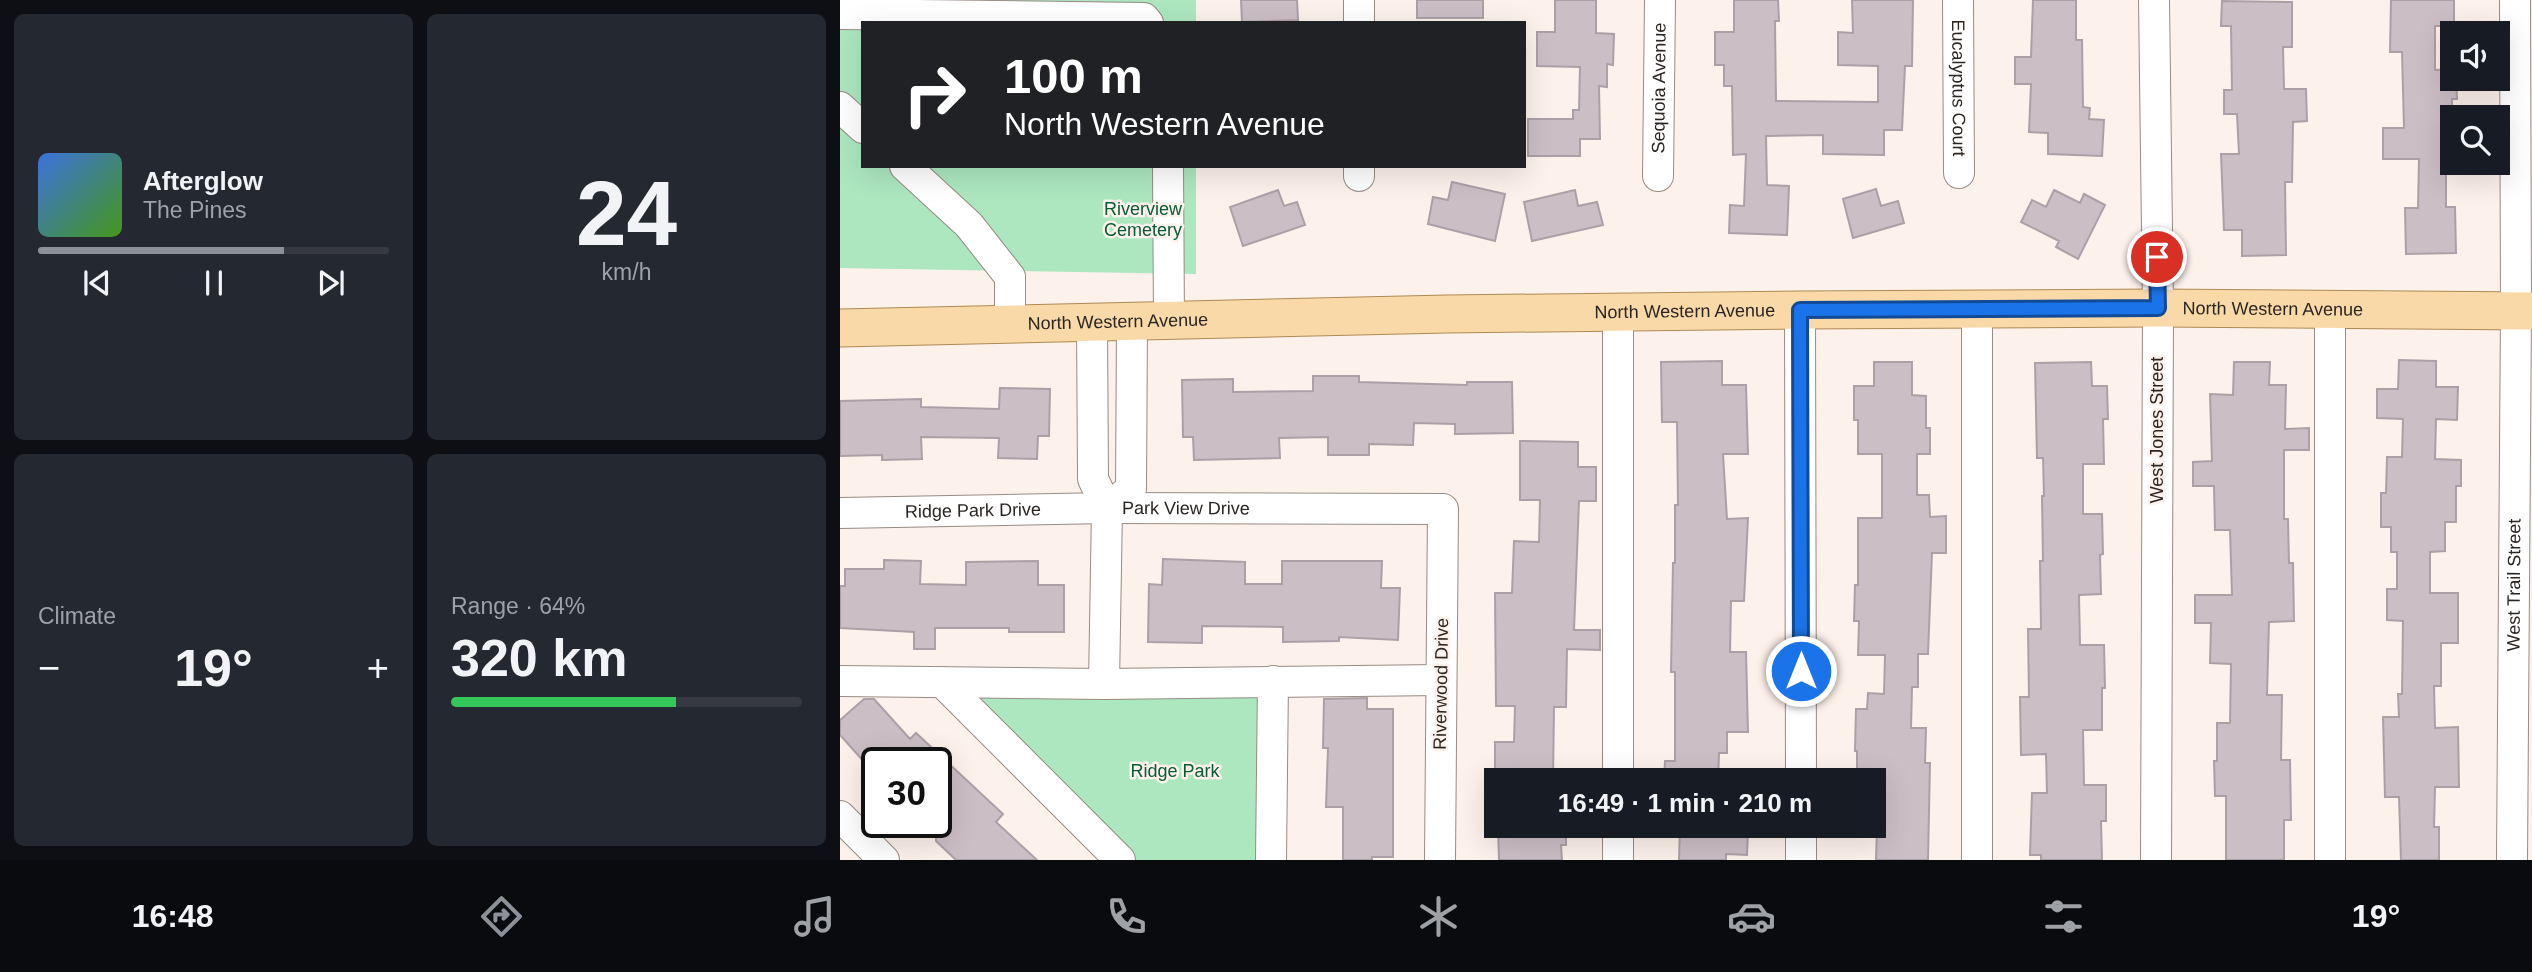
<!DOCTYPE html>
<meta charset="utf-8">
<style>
:root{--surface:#171b24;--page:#242831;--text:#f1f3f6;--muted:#9ea1a6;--line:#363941;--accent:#8c9099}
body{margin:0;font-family:Helvetica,sans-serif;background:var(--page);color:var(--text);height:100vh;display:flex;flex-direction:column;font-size:26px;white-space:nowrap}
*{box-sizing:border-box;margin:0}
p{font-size:23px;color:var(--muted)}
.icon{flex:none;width:38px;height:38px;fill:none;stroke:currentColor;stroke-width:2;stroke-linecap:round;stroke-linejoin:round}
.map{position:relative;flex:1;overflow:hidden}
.side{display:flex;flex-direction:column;gap:14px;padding:14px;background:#0d0f14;width:840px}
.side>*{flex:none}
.top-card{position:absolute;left:21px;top:21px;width:665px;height:147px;border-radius:0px;box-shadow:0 7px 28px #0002;background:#202124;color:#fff;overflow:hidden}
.buttons{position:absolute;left:1600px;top:21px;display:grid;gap:14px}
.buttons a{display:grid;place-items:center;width:70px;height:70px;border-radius:0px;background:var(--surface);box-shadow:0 7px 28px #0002;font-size:35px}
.speed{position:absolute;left:21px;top:747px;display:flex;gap:14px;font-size:35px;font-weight:700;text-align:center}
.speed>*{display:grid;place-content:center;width:91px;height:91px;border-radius:50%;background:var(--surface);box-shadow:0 7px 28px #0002;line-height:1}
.speed .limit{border:4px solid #111;border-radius:10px;background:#fff;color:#111}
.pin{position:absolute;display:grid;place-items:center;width:60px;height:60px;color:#fff;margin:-30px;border:4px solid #fff;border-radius:50%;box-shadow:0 2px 7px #0007}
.me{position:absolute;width:77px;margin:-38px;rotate:0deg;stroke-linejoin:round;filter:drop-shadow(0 0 5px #0008)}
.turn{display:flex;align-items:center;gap:24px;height:147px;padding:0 28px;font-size:32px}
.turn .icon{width:91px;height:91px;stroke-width:2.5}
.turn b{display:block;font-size:49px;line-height:60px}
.big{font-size:52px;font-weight:700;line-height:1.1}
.side .widget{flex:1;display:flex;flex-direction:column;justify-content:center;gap:10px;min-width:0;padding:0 24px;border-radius:10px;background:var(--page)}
.side .dial{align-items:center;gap:0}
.dial b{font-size:91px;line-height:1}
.song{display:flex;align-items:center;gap:21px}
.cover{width:84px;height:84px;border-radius:10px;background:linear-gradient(135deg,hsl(220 70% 55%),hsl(100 70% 35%))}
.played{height:7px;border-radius:4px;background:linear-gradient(90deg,var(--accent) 70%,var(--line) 70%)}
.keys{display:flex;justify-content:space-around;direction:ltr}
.heat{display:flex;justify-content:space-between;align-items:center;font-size:38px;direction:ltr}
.charge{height:10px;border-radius:5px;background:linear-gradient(90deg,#34c759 64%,var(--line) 0)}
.side .tiles{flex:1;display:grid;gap:14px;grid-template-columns:repeat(2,1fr)}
.trip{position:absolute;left:644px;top:768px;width:402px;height:70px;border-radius:0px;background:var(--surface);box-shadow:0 7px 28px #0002;font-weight:700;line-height:70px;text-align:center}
.tab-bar{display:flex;height:112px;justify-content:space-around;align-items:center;background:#090b0e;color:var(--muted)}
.tab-bar .icon{width:49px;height:49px}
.tab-bar .on{color:var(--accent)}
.tab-bar b{font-size:32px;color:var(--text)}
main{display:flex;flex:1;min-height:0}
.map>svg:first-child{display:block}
.green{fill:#ace7c0}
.building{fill:#ccbec5;stroke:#ae9fa7;stroke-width:2}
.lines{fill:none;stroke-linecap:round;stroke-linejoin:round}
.minor-casing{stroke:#988b83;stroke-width:32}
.major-casing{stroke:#ae8a53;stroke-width:39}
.minor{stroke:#fff;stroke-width:30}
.major{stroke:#f9d9a8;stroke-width:37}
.route-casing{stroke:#114b97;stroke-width:18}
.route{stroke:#1a73e8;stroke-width:12}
.labels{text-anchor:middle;stroke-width:5;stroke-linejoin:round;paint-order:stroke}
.street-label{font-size:18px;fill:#2b2522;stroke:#fdf1eb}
.park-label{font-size:18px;fill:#085b33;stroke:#fdf1eb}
</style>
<main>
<section class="side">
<div class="tiles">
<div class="widget">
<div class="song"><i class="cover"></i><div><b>Afterglow</b><p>The Pines</p></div></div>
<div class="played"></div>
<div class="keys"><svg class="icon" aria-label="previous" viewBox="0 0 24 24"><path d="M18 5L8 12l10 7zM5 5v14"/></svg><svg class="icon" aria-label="pause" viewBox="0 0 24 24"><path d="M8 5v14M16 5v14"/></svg><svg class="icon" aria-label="next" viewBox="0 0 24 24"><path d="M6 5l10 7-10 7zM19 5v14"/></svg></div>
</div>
<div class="widget dial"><b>24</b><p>km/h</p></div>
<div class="widget"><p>Climate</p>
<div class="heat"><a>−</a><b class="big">19°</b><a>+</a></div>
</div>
<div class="widget"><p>Range · 64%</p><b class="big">320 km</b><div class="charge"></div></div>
</div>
</section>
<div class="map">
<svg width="1692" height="860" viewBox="0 0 1692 860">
<rect width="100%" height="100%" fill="#fdf1eb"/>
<path class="green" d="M0,0H356V23H23V166H356V274L0,268Z
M433,681L431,860H280L102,682Z"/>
<path class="building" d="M401,0H457L458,20L402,22Z
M577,0H643V18H577Z
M715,0H756V33L774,34L773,65L767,64V87L759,86L760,139H740V156H688V119H733V110H739L740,67L697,66V32H715Z
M894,0H938L939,21H935L936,101L1038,102V66L998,65V32L1013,33L1012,0H1073L1072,66H1065L1062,130H1044V155L983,154V135L926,136L927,185L949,186L947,235L889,233L890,205L904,206L906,154L893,155L892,86H884V65H875V32H894Z
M1193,0H1236V40H1242L1243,107L1250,108L1249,119L1264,120L1262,156L1208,154V133L1189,132L1191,84H1175V57H1191Z
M1551,0H1614V26H1595V70L1612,69V79H1616L1617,99H1612V159H1606V207H1615L1616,253L1566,254L1565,208H1578L1579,159H1543V128H1564L1562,52H1550Z
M1382,1L1452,2V47H1443L1444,89H1466L1467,121L1453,122L1452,182H1445L1446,255L1402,256V230H1384L1381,154H1399L1397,114H1384V90H1392L1391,26H1381Z
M612,182L665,194L655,241L588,224L593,197L608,200Z
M1036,189L1041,206L1058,201L1064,223L1013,238L1003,199Z
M438,190L444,206L457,202L465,225L403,246L390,207Z
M735,190L738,206L757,202L763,225L692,241L684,202Z
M1214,190L1240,203L1244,194L1265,205L1238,259L1216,247L1219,241L1181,222L1192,200L1206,207Z
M1559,360L1596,361V387H1618L1617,420L1596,419L1595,459L1621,460V486H1616V522H1605V551L1590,552V593H1618V643H1601V686H1594L1595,728L1618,727L1619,787H1595L1594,827H1599V860H1561L1559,797H1545L1543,717H1559L1558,694H1562L1563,621L1547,620V589H1557V552H1551V527H1541V493H1546L1547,457H1562L1563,419L1537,418V389H1558Z
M882,361V385H906L908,454H883L887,519L908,518L904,601H891L890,652H906L908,732H887V753H879L878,780H824L825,761H835V672H831L833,563H835V505H838L837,422H822L821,362Z
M1034,362H1072V395L1086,396V428H1090V454H1077V495H1089L1090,517L1106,516V553H1092L1088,654H1078V687H1072L1071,728H1086L1085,763H1090L1088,860H1036L1038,797H1034V780H1017V751H1015L1016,709H1027L1028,693L1044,694L1045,655H1018L1019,621H1014L1015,585H1018V518H1042V454H1018V420H1014V386H1034Z
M1251,362L1252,386H1267L1268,419H1263L1264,464H1243V514H1262L1263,554L1260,555L1261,594L1239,595L1240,645H1264L1265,688H1262V730H1243L1244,785H1266V821H1261L1262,860H1201V855H1190L1192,793H1207L1206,754L1181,755L1180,697H1189L1188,629H1201L1200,561H1203L1202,496H1204L1203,458H1197L1195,363Z
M1394,362H1430L1429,385H1446L1445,429L1469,428V450H1444V519H1448L1449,563H1453L1454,621L1429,622L1427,695H1442L1441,760H1450L1451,820H1444V860H1386V796H1375L1374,761H1377V723H1390L1391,664L1370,663L1371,623H1355V595H1392L1390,530H1375L1374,486H1353V462L1372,461L1370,394L1393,395Z
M473,376H519V382L627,385V382H672L673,433L615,434V424L574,423L573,445L529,444V455H488V437L439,438L440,458L354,460L353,437H343L342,380L393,379V392L473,391Z
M160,388L210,389L209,436H198L197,459L158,458L159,438L81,437L82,459L42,460V455L0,456V401L81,399V407L159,409Z
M680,441L738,442V467H756V501H739L734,630H760V650L727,649L726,707H714L713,780H655V742H674L675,706H656L655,593H672L674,541L699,542L700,500H680Z
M323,559L405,562V584H442V561H542L541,588H560L558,640L499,637V641L443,642V627L362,626V643L308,642L309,584L322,585Z
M44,560L81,561L80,584L126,585V562L198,561V585H224V632H169V628H95V649H74V632L0,628V586H5V569H44Z
M527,698V709H553V857H532V860H503V807H486L488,748H483L484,699Z
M24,699H34L70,739L76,733L163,814L156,822L197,860H116L96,841V763H25L0,735V720Z
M658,826H726V845H721L722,860H659Z
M840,828L908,830L907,855L886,854V860H839Z"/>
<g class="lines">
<defs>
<g id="minor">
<path d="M519,0V23"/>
<path id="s1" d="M1118,0L1119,173"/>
<path d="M1314,0L1318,308L1316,860"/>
<path d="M0,14L304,18L308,23"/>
<path d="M0,107L23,128"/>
<path d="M65,166L129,225L170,277V325"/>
<path d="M328,166L329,322"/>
<path d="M519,166V176"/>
<path id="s2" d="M818,176L820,0"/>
<path d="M960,310L961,780"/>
<path d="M1490,310V860"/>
<path d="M252,323L253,479L267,508L264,684"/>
<path d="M267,508L291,489L292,323"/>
<path id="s3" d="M0,513L267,508L603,509L600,860"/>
<path d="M0,681L264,684L601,680"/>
<path d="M102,682L280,860"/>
<path d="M778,780V312"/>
<path d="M0,816L44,860"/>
<path d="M961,826V860"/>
<path d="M431,860L433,681"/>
<path d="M778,860V826"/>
<path d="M1137,860V309"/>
<path id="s4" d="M1672,860L1676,311L1675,0"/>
</g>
<g id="major">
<path id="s5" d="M0,328L607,314L960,310L1318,308L1692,311"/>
</g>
</defs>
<use href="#minor" class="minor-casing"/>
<use href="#major" class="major-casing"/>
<use href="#minor" class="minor"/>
<use href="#major" class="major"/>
</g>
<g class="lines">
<defs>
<path id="route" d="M961,671L960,310L1318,308L1317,257"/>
</defs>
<use href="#route" class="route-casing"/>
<use href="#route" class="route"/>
</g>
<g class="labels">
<g class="street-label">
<text dy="6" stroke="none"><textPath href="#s1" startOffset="88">Eucalyptus Court</textPath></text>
<text dy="6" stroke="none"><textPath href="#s2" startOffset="88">Sequoia Avenue</textPath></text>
<text dy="6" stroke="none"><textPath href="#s5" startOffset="1433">North Western Avenue</textPath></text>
<text dy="6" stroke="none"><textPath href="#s5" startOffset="845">North Western Avenue</textPath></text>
<text dy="6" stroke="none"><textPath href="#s5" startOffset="278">North Western Avenue</textPath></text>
<text transform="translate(1317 430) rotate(-90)" y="6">West Jones Street</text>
<text dy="6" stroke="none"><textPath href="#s3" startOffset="346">Park View Drive</textPath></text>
<text dy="6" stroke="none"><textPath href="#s3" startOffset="133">Ridge Park Drive</textPath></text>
<text dy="6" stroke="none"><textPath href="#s4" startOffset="275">West Trail Street</textPath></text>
<text transform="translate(601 684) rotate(-89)" y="6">Riverwood Drive</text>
</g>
<g class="park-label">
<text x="303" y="215">Riverview<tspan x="303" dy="21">Cemetery</tspan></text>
<text x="335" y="777">Ridge Park</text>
</g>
</g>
</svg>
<div class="buttons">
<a><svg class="icon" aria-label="sound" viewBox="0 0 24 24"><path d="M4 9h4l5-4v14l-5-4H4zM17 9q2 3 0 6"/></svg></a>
<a><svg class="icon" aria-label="search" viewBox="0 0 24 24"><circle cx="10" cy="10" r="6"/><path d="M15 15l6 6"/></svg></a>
</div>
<div class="speed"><div class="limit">30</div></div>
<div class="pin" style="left:1317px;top:257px;background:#d93025"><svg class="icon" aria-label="arrive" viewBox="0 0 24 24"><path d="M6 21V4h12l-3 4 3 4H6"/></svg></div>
<svg class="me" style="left:961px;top:671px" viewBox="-20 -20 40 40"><circle r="17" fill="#1a73e8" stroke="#fff" stroke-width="3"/><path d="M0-11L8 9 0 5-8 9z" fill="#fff"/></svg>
<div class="trip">16:49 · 1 min · 210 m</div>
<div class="top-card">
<div class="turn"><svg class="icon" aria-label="right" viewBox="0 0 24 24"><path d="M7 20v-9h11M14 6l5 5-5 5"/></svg><div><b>100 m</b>North Western Avenue</div></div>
</div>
</div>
</main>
<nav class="tab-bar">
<b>16:48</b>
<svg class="icon on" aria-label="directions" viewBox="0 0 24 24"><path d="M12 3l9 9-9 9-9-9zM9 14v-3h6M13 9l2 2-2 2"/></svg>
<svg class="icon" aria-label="music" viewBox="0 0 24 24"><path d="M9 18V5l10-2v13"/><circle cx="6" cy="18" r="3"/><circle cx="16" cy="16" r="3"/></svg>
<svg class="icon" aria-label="phone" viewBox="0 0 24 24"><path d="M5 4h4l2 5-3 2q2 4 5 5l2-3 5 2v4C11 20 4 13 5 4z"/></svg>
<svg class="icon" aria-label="climate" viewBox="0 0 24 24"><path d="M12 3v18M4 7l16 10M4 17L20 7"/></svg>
<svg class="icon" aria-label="car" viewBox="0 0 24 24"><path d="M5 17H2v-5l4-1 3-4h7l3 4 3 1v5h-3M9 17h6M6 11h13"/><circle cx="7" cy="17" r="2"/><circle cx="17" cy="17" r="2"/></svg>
<svg class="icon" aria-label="filters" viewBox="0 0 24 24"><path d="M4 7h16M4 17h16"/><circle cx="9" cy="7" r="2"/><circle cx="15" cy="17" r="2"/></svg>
<b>19°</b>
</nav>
